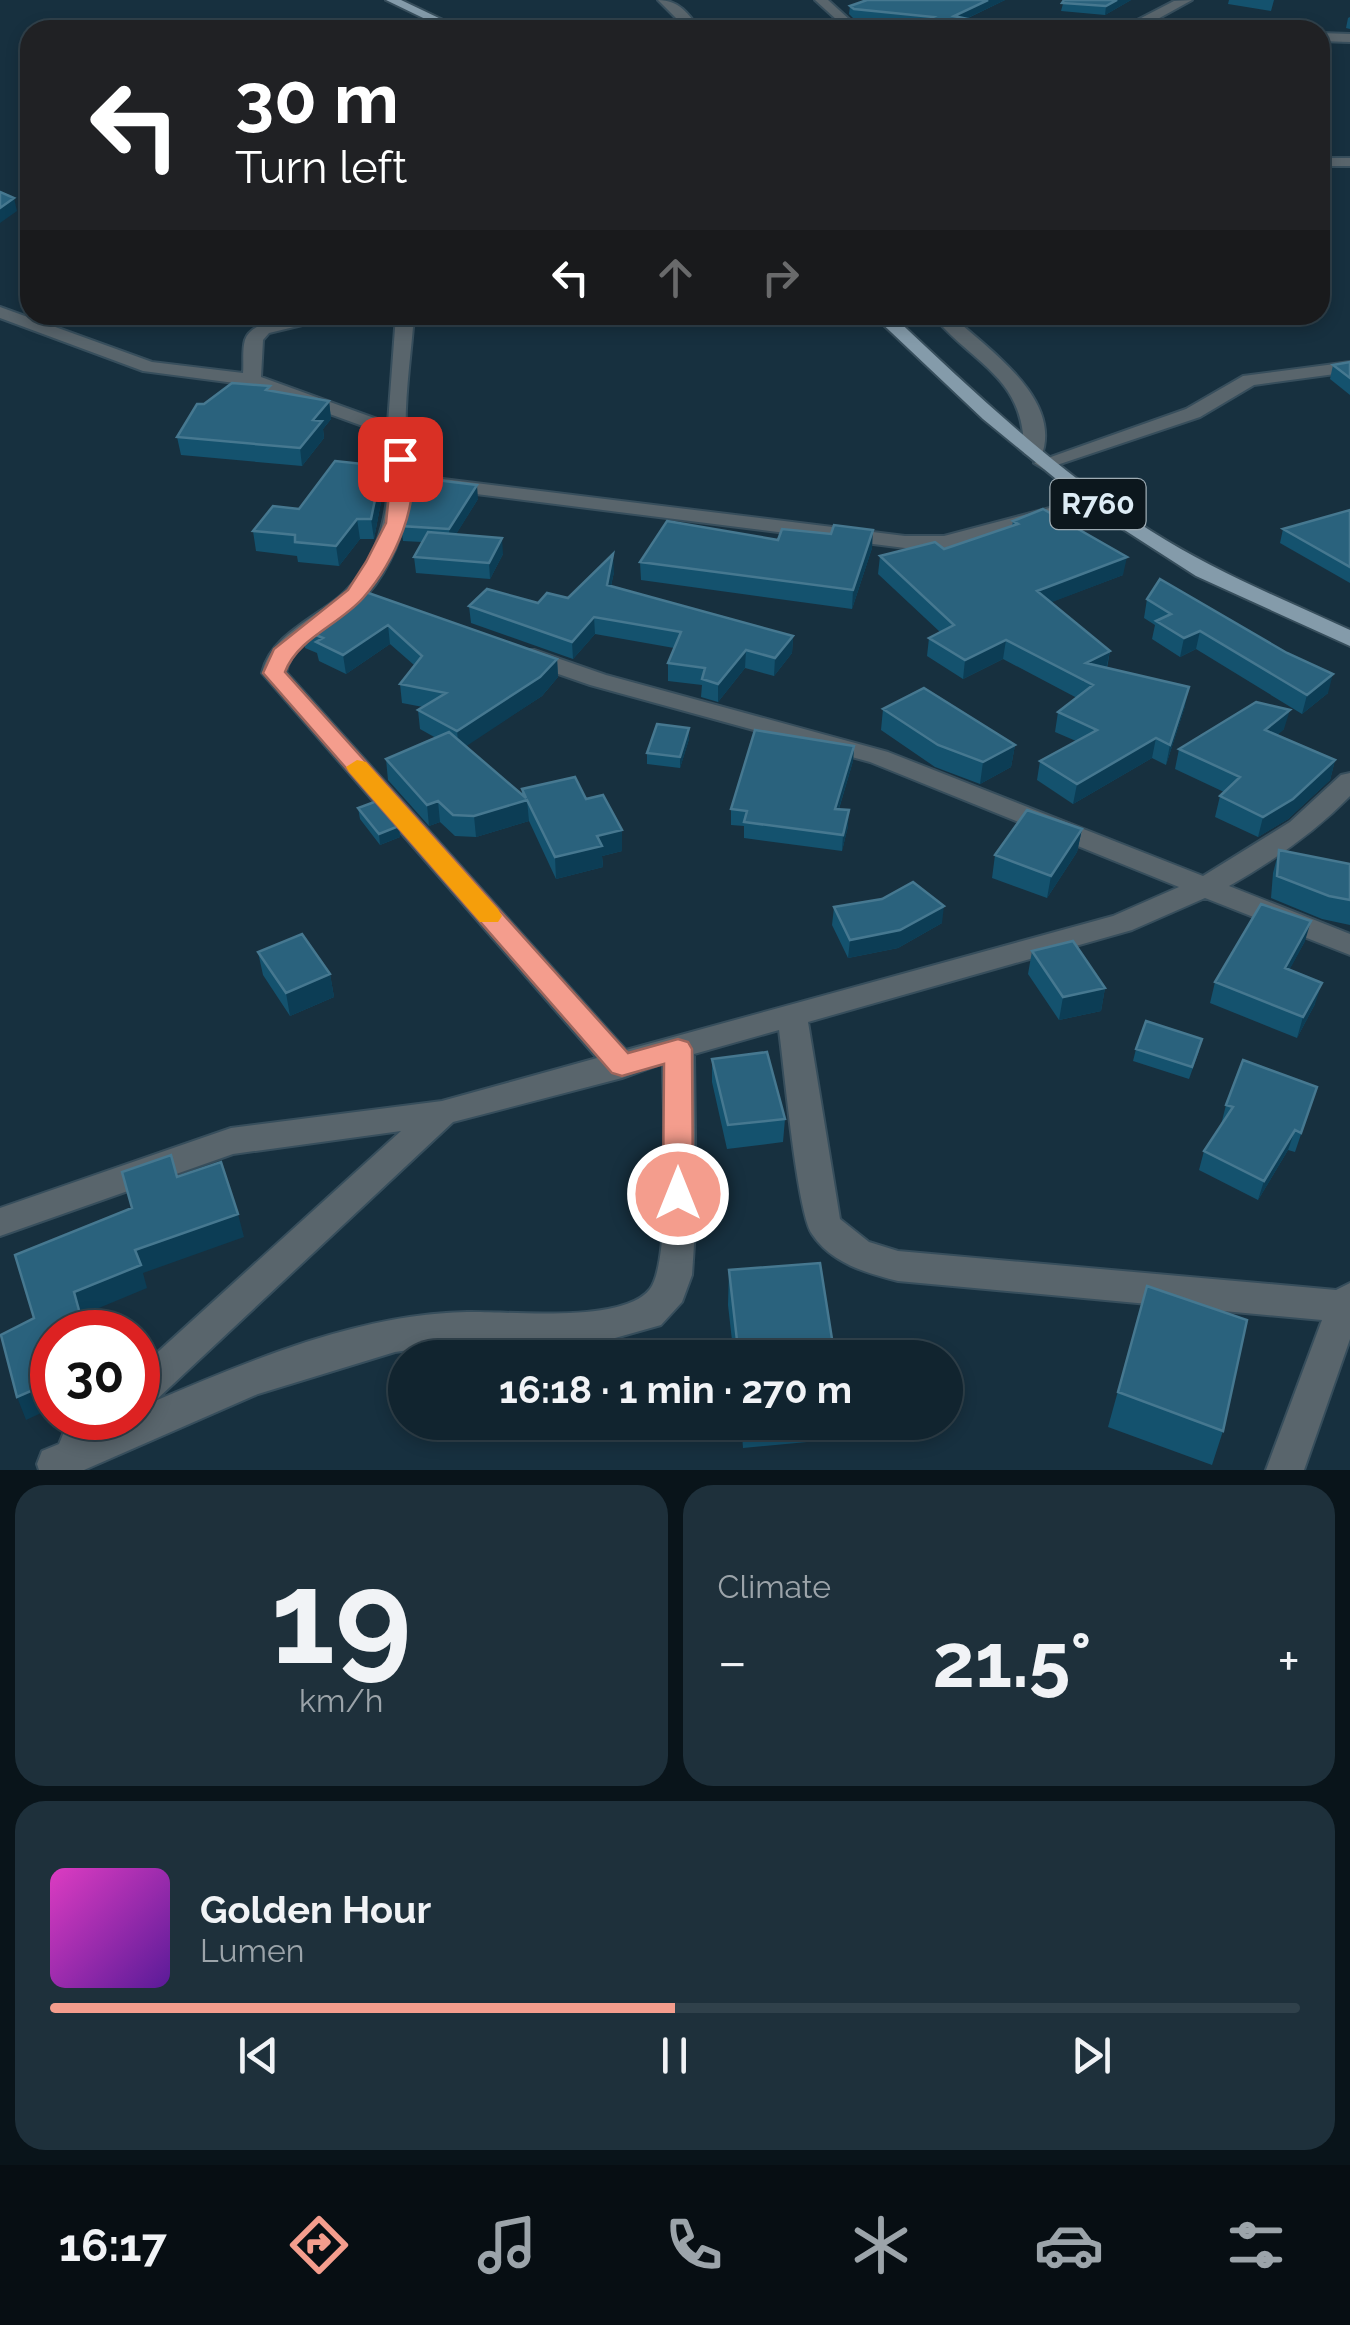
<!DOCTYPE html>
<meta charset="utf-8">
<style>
:root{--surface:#11242f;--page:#1e303b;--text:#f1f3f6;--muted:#9ca4aa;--line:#30414b;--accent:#f49d8d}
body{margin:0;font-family:Raleway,sans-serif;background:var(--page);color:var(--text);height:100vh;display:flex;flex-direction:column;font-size:38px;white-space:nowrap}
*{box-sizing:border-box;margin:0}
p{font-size:32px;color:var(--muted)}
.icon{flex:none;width:55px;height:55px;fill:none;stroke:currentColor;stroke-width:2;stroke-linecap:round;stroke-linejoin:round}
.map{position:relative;height:1470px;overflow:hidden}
.drawer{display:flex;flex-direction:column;gap:15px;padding:15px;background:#09141a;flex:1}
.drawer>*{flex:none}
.guide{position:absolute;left:20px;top:20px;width:1310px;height:305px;border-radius:30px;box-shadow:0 5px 15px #0003,0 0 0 2px var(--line);background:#202124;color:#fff;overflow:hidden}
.speed{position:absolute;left:30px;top:1310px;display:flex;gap:20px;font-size:50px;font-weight:700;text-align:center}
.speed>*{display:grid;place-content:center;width:130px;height:130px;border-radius:50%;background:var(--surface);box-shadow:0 5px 15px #0003,0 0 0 2px var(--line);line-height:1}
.speed .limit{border:15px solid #d22;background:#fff;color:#111}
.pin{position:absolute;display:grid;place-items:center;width:85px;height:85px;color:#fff;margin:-42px;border-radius:20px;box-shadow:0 5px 15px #0006}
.me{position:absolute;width:110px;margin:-55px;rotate:0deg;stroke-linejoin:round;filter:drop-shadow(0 0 8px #0008)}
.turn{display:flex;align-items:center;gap:35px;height:210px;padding:0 50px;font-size:45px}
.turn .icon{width:130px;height:130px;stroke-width:2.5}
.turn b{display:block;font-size:70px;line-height:85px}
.lanes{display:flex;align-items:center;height:95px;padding:0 50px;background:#0003;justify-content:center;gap:50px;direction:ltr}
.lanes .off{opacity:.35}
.big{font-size:75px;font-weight:700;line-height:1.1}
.drawer .card{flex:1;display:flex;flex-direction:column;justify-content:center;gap:15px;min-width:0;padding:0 35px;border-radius:30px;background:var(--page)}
.drawer .dial{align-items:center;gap:0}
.dial b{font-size:130px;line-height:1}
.song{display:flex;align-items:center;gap:30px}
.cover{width:120px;height:120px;border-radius:15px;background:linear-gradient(135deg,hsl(310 70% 55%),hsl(270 70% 35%))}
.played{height:10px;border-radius:5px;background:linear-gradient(90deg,var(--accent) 50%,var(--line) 50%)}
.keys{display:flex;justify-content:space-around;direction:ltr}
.heat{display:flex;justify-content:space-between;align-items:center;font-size:55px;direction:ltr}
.drawer .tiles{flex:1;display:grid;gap:15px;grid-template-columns:1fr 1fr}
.card:last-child{grid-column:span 2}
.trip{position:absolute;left:388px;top:1340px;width:575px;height:100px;border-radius:50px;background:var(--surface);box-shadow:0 5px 15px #0003,0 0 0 2px var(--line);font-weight:700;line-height:100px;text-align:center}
.tab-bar{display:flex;height:160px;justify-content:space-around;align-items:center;background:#070e13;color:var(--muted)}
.tab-bar .icon{width:70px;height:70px}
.tab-bar .on{color:var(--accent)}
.tab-bar b{font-size:45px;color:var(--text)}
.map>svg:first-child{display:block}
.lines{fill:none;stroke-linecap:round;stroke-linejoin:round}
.minor-casing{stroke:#374e5c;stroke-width:4}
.major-casing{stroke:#374e5c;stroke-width:4}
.minor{fill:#59656c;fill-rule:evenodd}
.major{fill:#849baa;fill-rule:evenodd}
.wall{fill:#14526e}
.shaded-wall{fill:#0c3d55}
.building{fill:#2a627d;stroke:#467890;stroke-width:2.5}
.route{fill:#f49d8d;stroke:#9f665c;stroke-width:2.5}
.slow{fill:#f59e0b}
.labels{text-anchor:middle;stroke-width:10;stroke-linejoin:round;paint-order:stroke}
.shield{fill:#0c171d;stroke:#9eacb4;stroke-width:2.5}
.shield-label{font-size:30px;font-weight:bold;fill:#ddecf5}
</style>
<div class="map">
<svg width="1350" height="1470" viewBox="0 0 1350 1470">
<rect width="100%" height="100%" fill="#17303f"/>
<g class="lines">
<defs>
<path id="minor" d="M658,0C679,0 689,14 700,30H688Z
M815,0H828L861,30H848Z
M1192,0L1154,21L1218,30H1118L1174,1Z
M1320,33L1350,34V42L1320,41Z
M1320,158H1350V166H1320Z
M0,307L152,362L243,373C244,364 242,350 245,340C253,314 320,315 344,315L269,333L263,340L261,377L388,423L396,315H414C411,356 404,399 406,439C408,482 411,521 390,560C382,576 371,592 358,604C335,624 292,641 286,672L626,1050L1113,916L1179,887L870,762L590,685L518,660L514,655L518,650H534L606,675L888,752L1203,876L1290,822L1341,775L1350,773V796C1314,833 1273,861 1229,886L1350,934V955L1205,898L1132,930L808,1022L840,1219L869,1242L898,1251L1336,1290L1350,1283V1339L1304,1470H1266L1322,1320L898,1281C866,1273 831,1263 812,1234C797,1212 784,1066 779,1030L694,1054L696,1214L692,1275L682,1302L661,1325L608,1340L444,1345L395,1352L258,1394L84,1470H39L37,1464L42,1451L59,1444L64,1432L82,1418H138V1370L401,1131L233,1154L0,1236V1208L231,1128L442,1101L597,1058L262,673C270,637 312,619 338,598C384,560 393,496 387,440L371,429L250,385L143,371L0,318ZM663,1063C663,1105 672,1260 650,1289C623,1324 510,1311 467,1312C359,1314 252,1360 155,1401L453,1122L622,1078Z
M932,315H951C987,349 1064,399 1041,457L1034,459L1024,453C1025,377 976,367 932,315Z
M1350,362V372L1254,385L1200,417L1051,467L1044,469L1034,463L1186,409L1243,376Z
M443,479L905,536H944L1095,496L1105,502L1102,506L944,548H905L436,489V481Z"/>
<path id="major" d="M386,0H401L464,30H448Z
M873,315H892C974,392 1056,471 1151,531C1214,571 1282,599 1350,630V646L1196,576L1095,511L983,419Z"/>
</defs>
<use href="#minor" class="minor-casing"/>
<use href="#major" class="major-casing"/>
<use href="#minor" class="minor"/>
<use href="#major" class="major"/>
</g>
<path class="wall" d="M862,0H1005L966,19L916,24L853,18L849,14L850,6L865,1Z
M1064,0H1131L1105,15L1061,11Z
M1229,0H1274L1271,11L1228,4Z
M1350,17V29L1346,28L1348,18Z
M1350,362V395L1330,379L1333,365Z
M271,391L329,401L331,419L323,429L324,438L302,466L181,455L177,437L204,404Z
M382,466L384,486L374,539H360L339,566L298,562L297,556L256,551L253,531L299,509Z
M478,499L456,534L503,554L490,579L416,573L414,557L422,542L403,541L401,526Z
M1350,510V583L1280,543L1283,529Z
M1013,521L1123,575L1051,602L1110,651L1107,668L1185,706L1166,765L1152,758L1073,804L1037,780L1040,761L1076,741L1055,732L1058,712L1077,698L1003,659L963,679L927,656L929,638L940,632L878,574L880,556L944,549L1012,526Z
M831,534L872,548L852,609L641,580L640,562L778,540Z
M614,572L611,586L793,636L792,653L774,676L745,668L718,702L701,697L702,685L668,681V663L674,648L595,634L573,659L471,623L469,606L538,603L568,598Z
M357,589L557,659L558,677L542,696L465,746L522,795V789L586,799L622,830V851L602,856L603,867L556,879L529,821L476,837L455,836L440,822L429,826L388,780L386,759L436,738L420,729L418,710L423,707L402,703L400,684L414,665L390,644L346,674L319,661L317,653L305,648L302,629Z
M1147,599L1328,693L1302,714L1196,649L1180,657L1152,639L1155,625L1144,618Z
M883,709L1015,745L1011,767L980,784L935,767L881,730Z
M689,728V739L680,768L647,764V753Z
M1284,729L1277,735L1335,760L1330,780L1288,819L1258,837L1215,817L1220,796L1224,792L1175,769L1179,749Z
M854,746L853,761L839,809L848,826L842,851L744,838V826L731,825V809Z
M358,808L399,826L400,837L380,845L360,819Z
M1082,829L1077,852L1047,898L992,878L995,855Z
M1279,850L1350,864V925L1322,919L1271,898L1273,873Z
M834,907L942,923L898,948L848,958L832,925Z
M1305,941L1289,970L1315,1004L1297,1038L1210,1003L1215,982Z
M1032,951L1105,988L1101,1011L1059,1020L1028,974Z
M258,952L330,974L334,997L290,1016L263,975Z
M1136,1049L1199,1051L1189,1079L1133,1061Z
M712,1059L785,1119L783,1142L727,1149L712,1082Z
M1317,1087L1295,1152L1288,1150L1258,1200L1199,1170L1204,1151L1221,1125L1226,1105Z
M729,1270L835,1358H734L728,1305Z
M1147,1286L1223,1431L1212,1465L1108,1427Z
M741,1422H841L839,1439L743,1448Z"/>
<path class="shaded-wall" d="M988,0H1005L953,25L954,16Z
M1117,0H1131L1105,15L1106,6Z
M14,198L17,211L0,223V208Z
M329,401L331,419L323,429L324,438L302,466L300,448L313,420Z
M382,466L384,486L374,539L371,519Z
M477,485L478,499L450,544L449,529Z
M357,519L360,539L339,566L336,546Z
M873,530L872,548L852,609L853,590Z
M502,538L503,554L490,579L489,563Z
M613,554L614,572L607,603V585Z
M1127,557L1123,575L1034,609L1037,591Z
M594,617L595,634L573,659L572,642Z
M388,625L390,644L346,674L343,655Z
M1200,631L1196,649L1180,657L1184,638Z
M793,636L792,653L774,676L775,658Z
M1006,640L1003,659L963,679L965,660Z
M746,650L745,668L718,702V684Z
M1110,651L1106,669L1083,682L1086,663Z
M557,659L558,677L542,696L459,751L457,731Z
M1333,674L1328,693L1302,714L1307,695Z
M1189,687L1185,706L1166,765L1170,745Z
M1290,710L1284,729L1260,750L1265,730Z
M689,728V739L680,768V757Z
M1156,738L1152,758L1073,804L1077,784Z
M1015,745L1011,767L980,784L983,762Z
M854,746L853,761L834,825L835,809Z
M1335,760L1330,780L1288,819L1258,837L1263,817Z
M527,800L529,821L476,837L474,816Z
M438,801L440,822L429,826L427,805Z
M849,810L848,826L842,851L843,835Z
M399,826L400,837L380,845L379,834Z
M1082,829L1077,852L1047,898L1051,876Z
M622,830V851L602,856L603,867L556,879L555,857L597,836Z
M944,906L942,923L898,948L848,958L850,940Z
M1311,921L1305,941L1279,989L1285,968Z
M330,974L334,997L290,1016L286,993Z
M1322,983L1315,1004L1297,1038L1303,1017Z
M1105,988L1101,1011L1059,1020L1063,997Z
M1295,1130L1288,1150L1258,1200L1264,1181Z
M238,1214L244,1237L143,1273L147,1288L82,1315L87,1332H85L74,1292L135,1250Z
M52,1382V1408L26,1420L17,1397Z"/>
<path class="building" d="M867,0H988L954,16L1017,30H903L933,17L854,9L850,6Z
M1064,0H1117L1106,6L1062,3Z
M0,192L14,198L0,208Z
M1350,362V378L1333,365Z
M232,383L270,386L266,390L329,401L313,420L322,421L300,448L177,437L197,404H204Z
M335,461L382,466L371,519H357L336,546L295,542V535L253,531L273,506L299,509Z
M411,477L477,485L449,529L401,526Z
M1043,509L1127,557L1037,591L1110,651L1086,663L1189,687L1170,745L1156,738L1077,784L1040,761L1097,730L1058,712L1093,685L1006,640L965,660L929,638L954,625L880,556L935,542L944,549L1018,524L1013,521Z
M1350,510V567L1283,529Z
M667,521L778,540L782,529L831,534L834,525L873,530L853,590L640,562Z
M428,532L502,538L489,563L414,557Z
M613,554L607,585L793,636L775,658L746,650L718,684L702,679L705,668L668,663L681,632L594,617L572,642L469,606L487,589L538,603L547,593L568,598Z
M1160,579L1287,653L1333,674L1307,695L1200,631L1184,638L1156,621L1171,614L1147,599Z
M357,589L557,659L540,677L457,731L418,710L446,693L400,684L422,656L388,625L343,655L316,642L323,638L302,629Z
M924,688L1015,745L983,762L938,745L883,709Z
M1256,702L1290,710L1265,730L1335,760L1293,799L1263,817L1220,796L1240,777L1179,749Z
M657,724L689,728L680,757L647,753Z
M755,730L854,746L835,809L849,810L843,835L744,822L747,811L731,809Z
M449,732L526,798L522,789L575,777L586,799L603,795L622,830L597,836L602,846L555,857L527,800L474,816L453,815L438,801L427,805L386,759Z
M377,801L399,826L379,834L358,808Z
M1027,810L1082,829L1051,876L995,855Z
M1279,850L1350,864V900L1329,896L1277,876Z
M913,882L944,906L900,930L850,940L834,907L882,899Z
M1261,904L1311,921L1285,968L1322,983L1303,1017L1215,982Z
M302,934L330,974L286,993L258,952Z
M1073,941L1105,988L1063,997L1032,951Z
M1146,1021L1202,1039L1192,1067L1136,1049Z
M767,1052L785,1119L728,1125L712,1059Z
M1243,1060L1317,1087L1301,1133L1295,1130L1264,1181L1204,1151L1233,1107L1226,1105Z
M171,1155L177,1177L221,1162L238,1214L135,1250L141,1265L74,1292L85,1332H52V1382L17,1397L1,1335L34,1318L15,1255L132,1208L122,1172Z
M820,1263L835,1358H739L729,1270Z
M1147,1286L1247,1320L1223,1431L1118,1392Z"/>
<path class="route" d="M393,455H406C426,499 392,565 363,598C339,625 298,638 285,672L628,1053L678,1039L688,1042L692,1049L693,1194L689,1203L678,1206L667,1203L663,1194L664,1064L622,1076L612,1073L263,673L274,649L348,590L366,562L386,523Z"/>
<path class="slow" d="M357,760L366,762L498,909L502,916L498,922H480L349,772L346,767Z"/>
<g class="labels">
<rect class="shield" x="1050.5" y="479" width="95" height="50" rx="8"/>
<g class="shield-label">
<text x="1098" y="514">R760</text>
</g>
</g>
</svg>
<div class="speed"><div class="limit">30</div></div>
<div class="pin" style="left:400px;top:459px;background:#d93025"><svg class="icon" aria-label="arrive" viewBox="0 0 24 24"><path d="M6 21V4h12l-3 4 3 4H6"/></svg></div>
<svg class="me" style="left:678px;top:1194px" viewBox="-20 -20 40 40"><circle r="17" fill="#f49d8d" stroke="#fff" stroke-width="3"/><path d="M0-11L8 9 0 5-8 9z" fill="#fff"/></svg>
<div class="trip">16:18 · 1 min · 270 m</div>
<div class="guide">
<div class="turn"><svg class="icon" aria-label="left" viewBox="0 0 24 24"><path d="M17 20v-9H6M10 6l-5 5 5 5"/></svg><div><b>30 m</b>Turn left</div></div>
<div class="lanes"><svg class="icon" aria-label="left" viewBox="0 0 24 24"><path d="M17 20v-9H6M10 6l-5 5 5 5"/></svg><svg class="icon off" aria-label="ahead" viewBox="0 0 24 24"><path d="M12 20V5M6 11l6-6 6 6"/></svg><svg class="icon off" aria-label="right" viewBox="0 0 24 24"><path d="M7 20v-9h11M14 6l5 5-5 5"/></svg></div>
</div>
</div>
<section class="drawer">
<div class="tiles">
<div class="card dial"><b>19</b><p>km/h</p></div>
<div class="card"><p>Climate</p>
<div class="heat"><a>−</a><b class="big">21.5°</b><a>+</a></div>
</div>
<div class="card">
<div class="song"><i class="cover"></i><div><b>Golden Hour</b><p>Lumen</p></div></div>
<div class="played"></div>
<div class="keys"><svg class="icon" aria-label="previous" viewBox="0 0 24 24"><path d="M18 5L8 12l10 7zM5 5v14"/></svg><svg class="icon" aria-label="pause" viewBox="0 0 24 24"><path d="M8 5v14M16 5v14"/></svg><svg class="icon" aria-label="next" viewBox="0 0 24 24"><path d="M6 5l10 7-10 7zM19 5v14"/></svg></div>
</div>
</div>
</section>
<nav class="tab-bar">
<b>16:17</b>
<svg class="icon on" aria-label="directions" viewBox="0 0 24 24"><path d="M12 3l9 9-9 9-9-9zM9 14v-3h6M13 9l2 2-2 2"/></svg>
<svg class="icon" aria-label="music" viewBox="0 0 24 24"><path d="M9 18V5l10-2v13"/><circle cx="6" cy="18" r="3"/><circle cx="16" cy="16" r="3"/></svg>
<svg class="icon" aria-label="phone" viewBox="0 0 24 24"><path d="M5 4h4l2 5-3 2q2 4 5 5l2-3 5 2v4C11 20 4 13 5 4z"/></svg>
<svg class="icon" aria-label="climate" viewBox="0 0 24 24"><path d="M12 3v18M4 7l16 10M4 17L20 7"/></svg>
<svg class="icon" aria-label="car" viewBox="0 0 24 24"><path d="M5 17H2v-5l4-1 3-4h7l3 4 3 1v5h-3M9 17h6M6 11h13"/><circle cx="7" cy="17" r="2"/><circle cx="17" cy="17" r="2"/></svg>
<svg class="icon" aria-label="filters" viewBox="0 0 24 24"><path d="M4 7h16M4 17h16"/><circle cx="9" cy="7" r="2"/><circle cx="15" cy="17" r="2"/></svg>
</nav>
